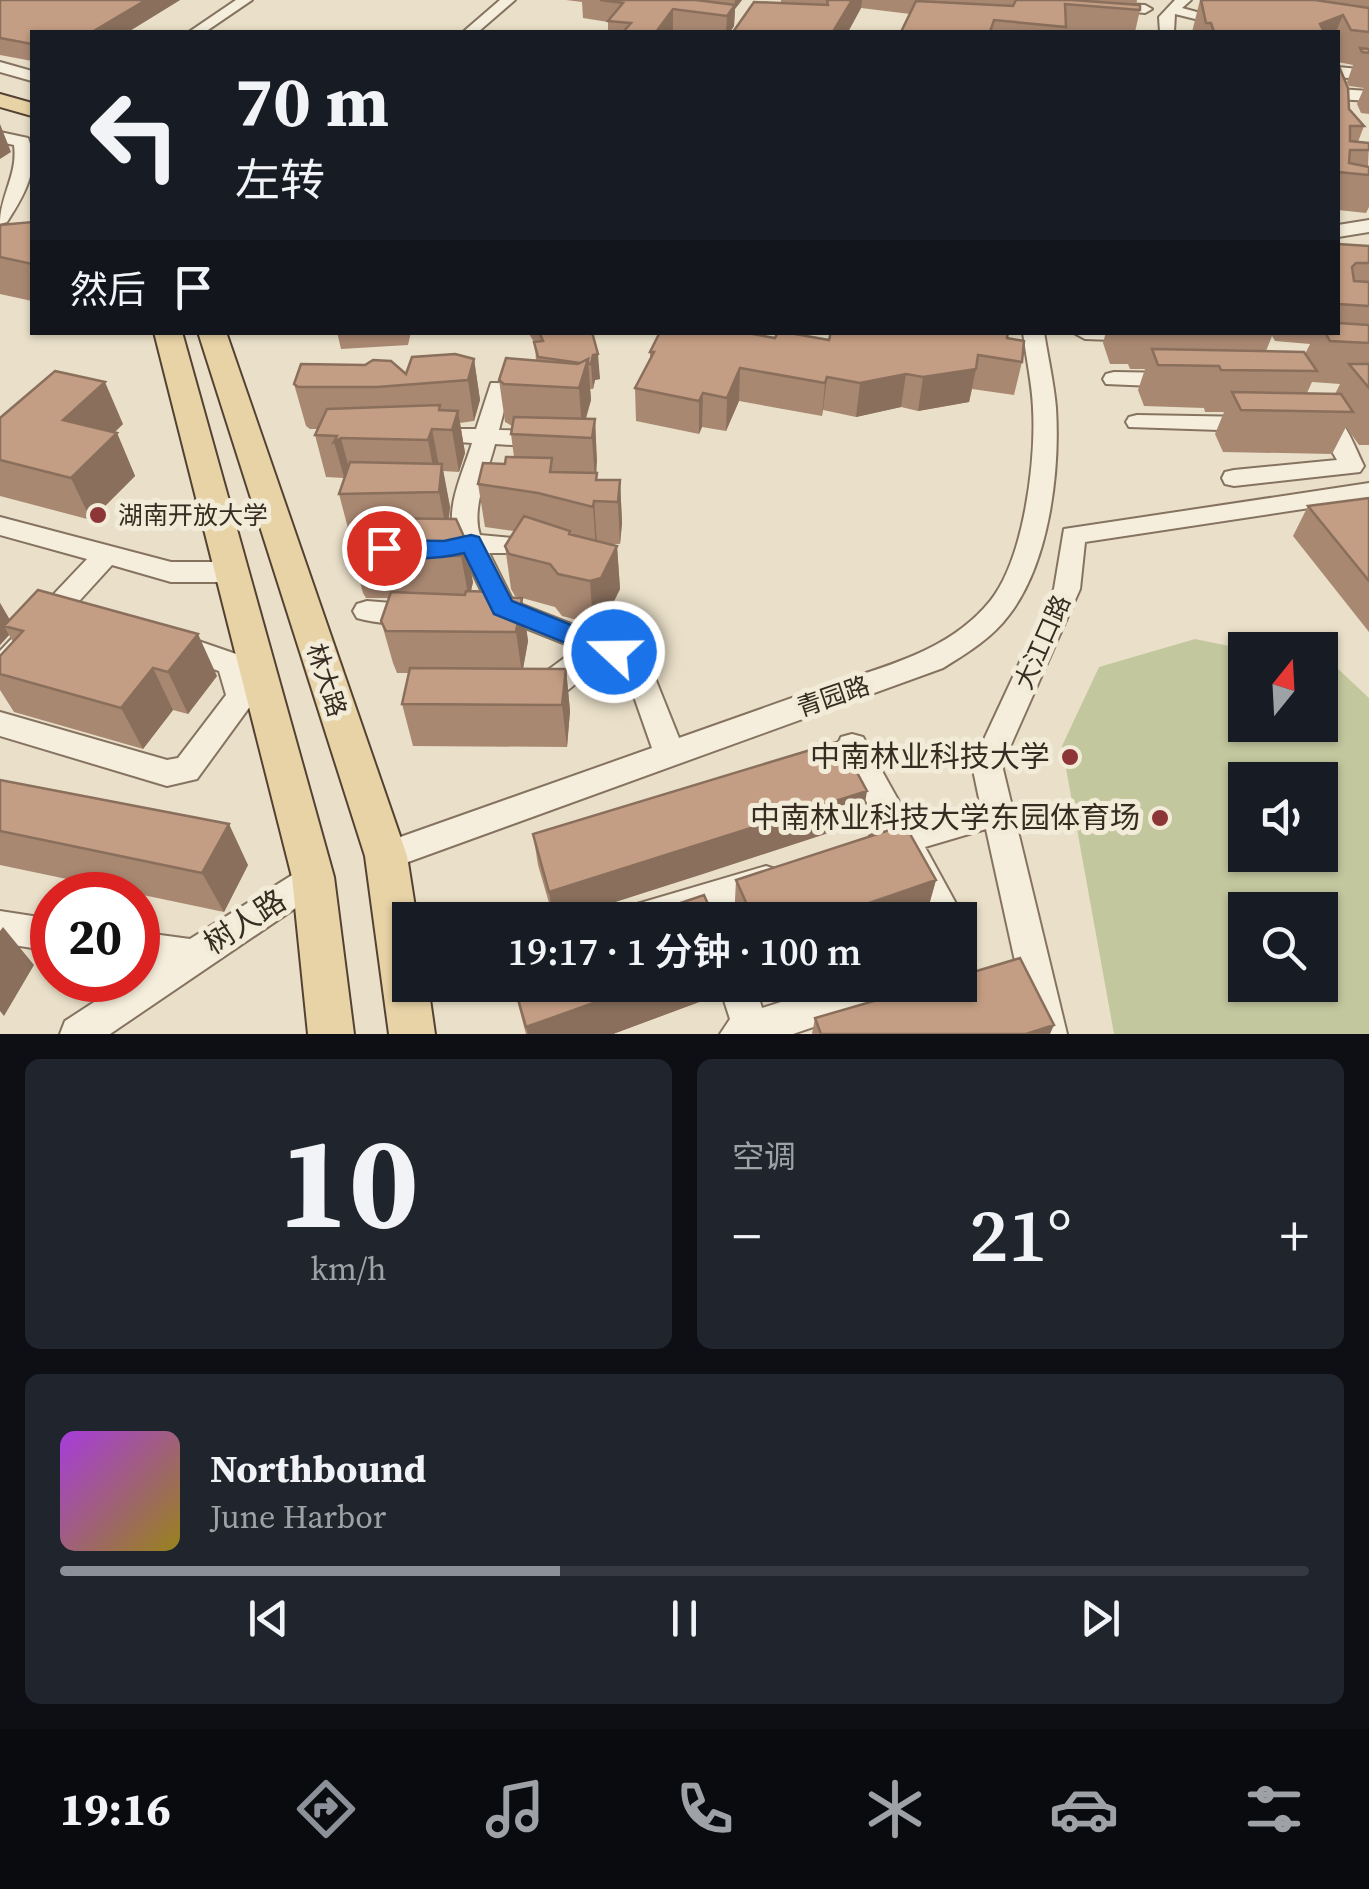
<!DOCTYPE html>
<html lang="zh">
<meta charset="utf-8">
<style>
:root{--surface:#171b24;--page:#20242c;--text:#f1f3f6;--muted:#9ea1a6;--line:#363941;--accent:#8c9099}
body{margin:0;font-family:"Source Serif 4","Noto Sans SC",serif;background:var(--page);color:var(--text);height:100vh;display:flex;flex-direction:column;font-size:38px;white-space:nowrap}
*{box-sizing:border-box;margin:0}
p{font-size:32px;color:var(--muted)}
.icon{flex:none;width:55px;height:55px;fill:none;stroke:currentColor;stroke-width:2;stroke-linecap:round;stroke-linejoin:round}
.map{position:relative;height:1034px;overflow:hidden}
.sheet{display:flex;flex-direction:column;gap:25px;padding:25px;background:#0d0f14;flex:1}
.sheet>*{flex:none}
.top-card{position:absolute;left:30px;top:30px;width:1310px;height:305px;border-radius:0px;box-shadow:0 2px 8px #0004;background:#171b24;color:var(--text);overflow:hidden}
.needle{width:65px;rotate:18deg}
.buttons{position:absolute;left:1228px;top:632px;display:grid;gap:20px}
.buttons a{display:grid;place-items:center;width:110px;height:110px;border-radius:0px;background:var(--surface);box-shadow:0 2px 8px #0004;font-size:50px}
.speed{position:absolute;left:30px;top:872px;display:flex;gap:20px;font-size:50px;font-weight:700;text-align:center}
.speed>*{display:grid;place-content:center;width:130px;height:130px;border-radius:50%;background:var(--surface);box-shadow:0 2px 8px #0004;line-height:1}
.speed .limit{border:15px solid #d22;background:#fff;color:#111}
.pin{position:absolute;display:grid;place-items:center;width:85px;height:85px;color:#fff;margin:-42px;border:5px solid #fff;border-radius:50%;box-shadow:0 2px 10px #0007}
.me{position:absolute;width:110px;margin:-55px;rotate:291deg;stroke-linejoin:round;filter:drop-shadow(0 0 8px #0008)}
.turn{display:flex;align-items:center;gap:35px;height:210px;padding:0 40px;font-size:45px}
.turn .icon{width:130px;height:130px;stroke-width:2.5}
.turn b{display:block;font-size:70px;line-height:85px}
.then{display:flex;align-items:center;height:95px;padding:0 40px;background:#0003;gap:20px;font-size:38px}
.big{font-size:75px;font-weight:600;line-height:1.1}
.sheet .widget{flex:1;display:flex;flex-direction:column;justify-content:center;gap:15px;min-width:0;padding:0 35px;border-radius:15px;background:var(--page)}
.sheet .dial{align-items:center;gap:0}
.dial b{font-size:130px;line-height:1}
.song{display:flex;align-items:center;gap:30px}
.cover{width:120px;height:120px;border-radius:15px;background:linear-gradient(135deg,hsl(280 70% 55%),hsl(50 70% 35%))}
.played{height:10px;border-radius:5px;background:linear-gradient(90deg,var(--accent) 40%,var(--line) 40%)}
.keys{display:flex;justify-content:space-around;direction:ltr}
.heat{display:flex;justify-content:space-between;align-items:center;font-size:55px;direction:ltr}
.sheet .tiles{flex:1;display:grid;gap:25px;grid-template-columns:1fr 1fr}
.widget:last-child{grid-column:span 2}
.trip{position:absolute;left:392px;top:902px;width:585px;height:100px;border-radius:0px;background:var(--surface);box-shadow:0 2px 8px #0004;font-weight:600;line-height:100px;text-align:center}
.menu{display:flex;height:160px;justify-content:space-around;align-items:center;background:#090b0e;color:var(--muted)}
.menu .icon{width:70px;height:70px}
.menu .active{color:var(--accent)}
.menu b{font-size:45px;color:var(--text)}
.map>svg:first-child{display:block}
.green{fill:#c3c79e;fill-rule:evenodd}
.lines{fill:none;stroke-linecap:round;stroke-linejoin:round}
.minor-casing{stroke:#857360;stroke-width:4}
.major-casing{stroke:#534233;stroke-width:4}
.minor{fill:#f6eedc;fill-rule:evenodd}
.major{fill:#e8d3a6;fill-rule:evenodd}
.wall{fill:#a98872;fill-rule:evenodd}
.shaded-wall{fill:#896f5c}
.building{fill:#c49e84;stroke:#896f5c;stroke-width:2.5}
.route{fill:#1a73e8;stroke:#114b97;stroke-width:2.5}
.poi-dot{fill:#8d3638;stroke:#f2ebd8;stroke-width:4}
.labels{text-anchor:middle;stroke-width:10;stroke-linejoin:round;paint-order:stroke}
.poi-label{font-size:25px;fill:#372c22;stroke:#f2ebd8;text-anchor:start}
.street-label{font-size:25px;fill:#372c22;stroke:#f2ebd8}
.near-poi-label{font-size:30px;fill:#372c22;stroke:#f2ebd8;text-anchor:end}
.near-street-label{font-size:30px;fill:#372c22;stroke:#f2ebd8}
</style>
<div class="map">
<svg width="1369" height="1034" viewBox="0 0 1369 1034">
<rect width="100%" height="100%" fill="#eae0c9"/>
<path class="green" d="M1195,639L1249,650H1245V725H1320V664L1336,667L1369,698V1034H1114L1062,746L1099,667ZM1245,780H1320V855H1245ZM1245,910H1320V985H1245Z"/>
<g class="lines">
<defs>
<path id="minor" d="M236,0H252L205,32H189Z
M500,0H515L478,32H463Z
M1036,0L1145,5L1152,9L1145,13L1043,4Z
M1175,0H1191L1182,8L1271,32H1248L1175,14L1174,32H1160L1159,17Z
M0,62L32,71V81L0,72Z
M1338,67L1369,70V80L1338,77Z
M1338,89L1369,91V101L1338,99Z
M0,132L28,138C41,168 23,197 7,222L0,224C0,195 18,175 14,145L0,142Z
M1369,220V232L1338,237V225Z
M1023,332H1044C1048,358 1054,383 1056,408C1060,473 1049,563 1009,615C992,638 967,653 943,668L386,870L375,866L370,856L375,846L652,748L624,668L599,658C583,679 556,709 527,699L523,691C528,681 562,663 575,648L493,615L464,555L449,553L445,547L456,538C443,511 464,470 472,443L419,439L415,434L419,429H476L491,383L543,384L546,389L543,394L508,395L499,430L542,431L554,439L542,447L495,444C488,472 471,508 480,535L546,541L550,547L546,553H489L513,601L645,653L679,738C727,721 775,704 823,687C882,667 950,652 991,600C1024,558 1036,461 1033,408C1032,383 1026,358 1023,332Z
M1149,332L1147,339L1140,341L1085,339L1074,333Z
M1114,372L1176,373L1187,380L1176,387L1106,384L1103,379L1106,374Z
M1320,405C1343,411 1354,446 1364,466L1360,472L1234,486L1225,484L1222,478L1225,472L1234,470L1337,460L1309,412Z
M1137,415L1250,417L1262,424L1250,431L1129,427L1126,422L1129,417Z
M1369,483V499L1085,542L1080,589L1002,765L1067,1034H1031L986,829L925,847L965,920L960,931V920H930L896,856L881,860L870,856L865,846L870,836L882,831L837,746L841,737L852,734L863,737L911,823L980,803L972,765L1054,589L1064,529Z
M0,517L171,562H232L241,565L245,572L241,579L232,582H171L112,565L10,677L0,680V651L87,559L0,535Z
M367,601L429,606L433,613L429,620C409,626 377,624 357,618L353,611L357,604Z
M175,633L239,655C249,671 261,686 251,705L197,779L167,786L0,736V712L167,760L178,758L226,695L219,671L165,652L161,644L165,636Z
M313,862L325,866L329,877L325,888L110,1034H60L65,1021L128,980H138V974L149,966L138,964V932L190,939Z
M766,866L778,870L782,881L778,892L766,896L688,920H620L625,909L637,904Z
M0,911L52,919V951L0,943Z
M719,985H755L762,1008L835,985H907L901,997L793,1034H720L730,1019Z"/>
<path id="major" d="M0,94L32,103V116L0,107Z
M154,332H182L334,877L354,1034H308L292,877Z
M198,332H226L407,856L417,920H410V985H428L435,1034H389L365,856Z"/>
</defs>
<use href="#minor" class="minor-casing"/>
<use href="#major" class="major-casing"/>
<use href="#minor" class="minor"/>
<use href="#major" class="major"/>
</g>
<path class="wall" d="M0,0H180L128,32H32V61L0,55Z
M566,0H742L735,9L734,26L730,32H691L673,30L671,32H608V22L583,18L582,2Z
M781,0H1137L1136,5L1140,10L1135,32H901L910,14L861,8L848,32H733L781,3Z
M1200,0H1369V114L1361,113L1357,104L1364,88L1349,86L1347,82L1353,65L1338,62V32H1192Z
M1338,64L1349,109L1364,126L1358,142L1369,143L1368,167H1369V207L1366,213L1338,210Z
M32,222V301L0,294V225Z
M1338,244L1369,246V445H1359L1346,427L1332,454L1223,452L1215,434L1224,412H1205L1204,408L1144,406L1138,390L1145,369H1130L1128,364H1110L1103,343L1106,332H1338ZM1272,336L1275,341L1310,344L1305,354L1266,351ZM1312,382L1340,384L1335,394L1307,393Z
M259,332H312L260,334Z
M337,332H411L408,345L341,349Z
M528,332H592L600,379L595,380L593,389H590L591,400L586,419H595L597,480H620L622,523L620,544H609L617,546L620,589L604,621L593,624L562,616L555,607L515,596L511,589L505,546L514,531L485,527L478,484L514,457L511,434L512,426L505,422L499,380L536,361L535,344Z
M775,338L829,340L1007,338L1022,362L1014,395L972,389L969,402L918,411L901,407L856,417L823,410L822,416L739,401L726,431L702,427L699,434L636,421L635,388L650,360V352Z
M474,359L480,400L474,421L460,423L465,453L459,472L443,471L450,507L449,519L473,582L471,591L495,592L496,597L522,598L528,641L523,669H566L570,711L567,747L413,746L402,704L409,673H397L393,663L381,621L389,598H366L363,593L351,550L357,536H350L339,494L344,478L326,477L315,435L318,429H310L306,426L294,384L406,374Z
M0,418L123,424L114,433H117L135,476L91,520L0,496Z
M1369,498V632L1293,536L1308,506Z
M0,603L10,620L217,676L188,714L173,710L143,749L14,712L0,690V656L13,642L9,635L0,645Z
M0,780L248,865L224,912L0,865Z
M862,822L559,920H554L538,865L533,834Z
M736,880H936L925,919L922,920H734Z
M513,985H719L718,995L613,1034H526Z
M815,1018L1050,1034H812Z"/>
<path class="shaded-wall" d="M146,0H180L128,32H92Z
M735,0H742L735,9L734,26L730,32H726L727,16L734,6Z
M852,0H862L861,8L848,32H834Z
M673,9V30L671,32H656Z
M1343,15L1336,32H1317L1320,24Z
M0,124L11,152L0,159Z
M598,354L600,379L595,380L593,389L591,364L593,355Z
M474,359L480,400L474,421L468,380Z
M588,359L591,400L582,430L579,388Z
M740,368L739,401L726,431L727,398Z
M976,369L969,402L918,411L923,377Z
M906,374L901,407L856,417L860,383Z
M827,377L823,410L822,416L825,383Z
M105,382L123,424L82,462L63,420Z
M703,393L702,427L699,434V401Z
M458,411L465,453L459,472L452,430Z
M595,419L597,461L595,480L592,438Z
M432,429L440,471L436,482L428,440Z
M117,433L135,476L91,520L71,478Z
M341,438L352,480L346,484L334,442Z
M442,464L450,507L447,534L439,492Z
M620,480L622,523L620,544L618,502Z
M594,501L597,543L596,550L593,507Z
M465,539L473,582L469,599L461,556Z
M617,546L620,589L604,621L593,624L590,581Z
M522,598L528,641L522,674L516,632Z
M0,603L15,629L4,626L9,635L0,645Z
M198,634L217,676L188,714L168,672Z
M153,668L173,710L143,749L121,708Z
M566,669L570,711L567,747L562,705Z
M867,791L862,822L703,874L559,920H554L549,892Z
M229,824L248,865L224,912L202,873Z
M936,880L925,919L922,920H820Z
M3,927L34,965L4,1016L0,1011V931Z
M644,985H719L718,995L613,1034H528L526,1027Z
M1054,1025L1050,1034H1026Z"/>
<path class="building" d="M0,0H146L92,32H32V44L0,38Z
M600,0H696L735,5L727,16L673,9L656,32H623L631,23L608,21L623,3Z
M827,0H852L834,30H841L840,32H733L754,2L828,5Z
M1016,0H1072L1140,5V10L1065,4L1066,27L994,20L990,32H901L916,1L1013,6Z
M1201,0H1315L1369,8V32L1351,30L1343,15L1320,24L1324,32H1214L1211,23H1206Z
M1360,48L1369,49V53L1362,52Z
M1338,64L1348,88L1349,109L1364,126H1350V141L1369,143V150H1350L1349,163L1369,167V175L1338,172Z
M32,222V264L0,257V225Z
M1338,244L1369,246V263H1356L1352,267L1354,281L1369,282V306L1338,304Z
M1338,323L1369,325V343L1330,341L1325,332H1338Z
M539,332H592L598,354L593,355L591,364H588V359L580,363L538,357L534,342L543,341Z
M660,332H741L775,338L778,332H784L829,340L831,332H1008L1007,338L1024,341L1022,362L978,355L976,369L923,377L906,374L860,383L827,377L825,383L740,368L727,398L703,393L699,401L635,388L654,352H650Z
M1152,349L1304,352L1317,371L1221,370L1219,366L1158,365Z
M455,354L474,359L468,380L377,387H298L294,384L301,364L365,365L373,360L391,361L406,374L412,357Z
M506,358L578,364L588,359L579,388L504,384L499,380Z
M1349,364H1369V388Z
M55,371L105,382L63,420L117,433L71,478L0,460V418Z
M1232,392L1341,394L1353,412L1241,410Z
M440,405L439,410L458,411L452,430L432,429L428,440L341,438L334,442L337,436L315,435L327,409Z
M514,417L595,419L592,438L511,434Z
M506,457L552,458L550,472L597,473L596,480H620L618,502L594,501L593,507L538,493L478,484L483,463L505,464Z
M350,462L442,464L439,492L339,494Z
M1369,498V581L1308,506Z
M524,516L570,531L569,534L617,546L601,578L590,581L558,574L550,564L509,554L505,546Z
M363,518L456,519L465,539L461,556L354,555L351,550Z
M38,590L198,634L168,672L153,668L121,708L0,674V656L23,631L4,626Z
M466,591L495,592L494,597L522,598L516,632L386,631L381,621L391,592L465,595Z
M410,668L566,669L562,705L402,704Z
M840,741L867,791L549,892L533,834Z
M0,780L229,824L202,873L0,831Z
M905,825L936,880L820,920H754L736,880Z
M704,895L715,920H630Z
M1020,958L1054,1025L1026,1034H821L815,1018L929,985H960V976Z
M514,985H644L526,1027Z"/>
<path class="route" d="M471,535L479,537L512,601L623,646L627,652L623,659H605L494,614L464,553C444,558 385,564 372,548L384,540L444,541Z"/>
<g class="poi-dot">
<circle cx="98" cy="515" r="10"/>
<circle cx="1070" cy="757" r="10"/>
<circle cx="1160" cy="818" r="10"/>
</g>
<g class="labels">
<g class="poi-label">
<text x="118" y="524">湖南开放大学</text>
</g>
<g class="street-label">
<text transform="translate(1042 642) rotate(-66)" y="9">大江口路</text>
<text transform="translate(327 680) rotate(72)" y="9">林大路</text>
<text transform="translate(833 696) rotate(-19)" y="9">青园路</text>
</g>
<g class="near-poi-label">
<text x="1050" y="767">中南林业科技大学</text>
<text x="1140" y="828">中南林业科技大学东园体育场</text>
</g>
<g class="near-street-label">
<text transform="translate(245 922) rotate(-33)" y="10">树人路</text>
</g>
</g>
</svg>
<div class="buttons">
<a><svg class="needle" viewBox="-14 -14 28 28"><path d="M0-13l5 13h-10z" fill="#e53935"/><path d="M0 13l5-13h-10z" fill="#9ea1a6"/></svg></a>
<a><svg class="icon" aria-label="sound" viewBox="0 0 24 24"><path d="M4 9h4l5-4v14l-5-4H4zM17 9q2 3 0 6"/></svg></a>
<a><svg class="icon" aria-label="search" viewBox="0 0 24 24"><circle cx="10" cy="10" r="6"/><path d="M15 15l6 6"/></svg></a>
</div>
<div class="speed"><div class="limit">20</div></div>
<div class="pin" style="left:384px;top:548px;background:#d93025"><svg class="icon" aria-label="arrive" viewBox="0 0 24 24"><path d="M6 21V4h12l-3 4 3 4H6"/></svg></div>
<svg class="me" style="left:614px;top:652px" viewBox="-20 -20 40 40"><circle r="17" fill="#1a73e8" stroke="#fff" stroke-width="3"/><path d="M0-11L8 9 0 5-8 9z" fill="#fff"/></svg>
<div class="trip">19:17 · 1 分钟 · 100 m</div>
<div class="top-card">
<div class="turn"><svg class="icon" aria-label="left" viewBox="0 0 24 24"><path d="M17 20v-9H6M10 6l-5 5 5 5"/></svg><div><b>70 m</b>左转</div></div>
<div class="then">然后<svg class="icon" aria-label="arrive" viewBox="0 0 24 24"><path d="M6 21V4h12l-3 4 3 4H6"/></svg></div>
</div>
</div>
<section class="sheet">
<div class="tiles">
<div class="widget dial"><b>10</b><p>km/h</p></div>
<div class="widget"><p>空调</p>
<div class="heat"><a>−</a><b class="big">21°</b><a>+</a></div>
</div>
<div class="widget">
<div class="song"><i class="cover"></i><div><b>Northbound</b><p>June Harbor</p></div></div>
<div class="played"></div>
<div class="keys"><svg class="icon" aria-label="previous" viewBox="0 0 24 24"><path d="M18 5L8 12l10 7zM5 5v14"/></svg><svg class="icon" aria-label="pause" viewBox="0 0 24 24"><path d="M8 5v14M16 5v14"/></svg><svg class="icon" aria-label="next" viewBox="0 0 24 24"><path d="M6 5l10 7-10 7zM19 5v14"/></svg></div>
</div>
</div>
</section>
<nav class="menu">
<b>19:16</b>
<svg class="icon active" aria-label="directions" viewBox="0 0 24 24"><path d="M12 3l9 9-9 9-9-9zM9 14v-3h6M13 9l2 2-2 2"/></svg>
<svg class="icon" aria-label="music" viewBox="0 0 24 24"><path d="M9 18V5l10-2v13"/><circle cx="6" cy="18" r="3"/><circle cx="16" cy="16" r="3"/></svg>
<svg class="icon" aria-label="phone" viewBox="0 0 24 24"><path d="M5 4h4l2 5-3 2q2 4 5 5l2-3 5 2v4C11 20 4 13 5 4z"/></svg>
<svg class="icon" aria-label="climate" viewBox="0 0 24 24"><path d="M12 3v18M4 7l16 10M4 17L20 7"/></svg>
<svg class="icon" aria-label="car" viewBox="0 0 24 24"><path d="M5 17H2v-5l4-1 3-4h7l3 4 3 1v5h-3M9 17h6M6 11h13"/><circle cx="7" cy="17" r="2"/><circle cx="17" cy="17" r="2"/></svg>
<svg class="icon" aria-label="filters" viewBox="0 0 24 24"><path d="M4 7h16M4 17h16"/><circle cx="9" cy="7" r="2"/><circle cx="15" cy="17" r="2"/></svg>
</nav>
